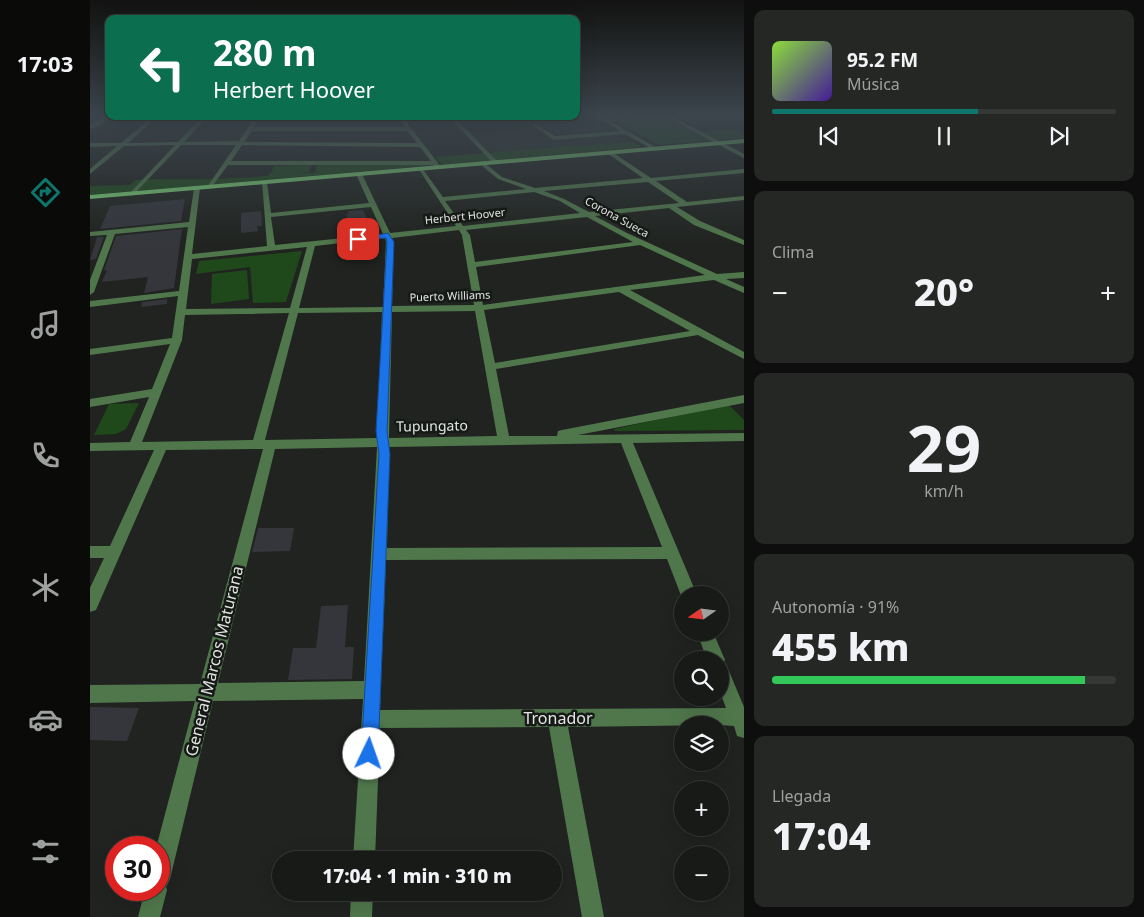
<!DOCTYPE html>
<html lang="es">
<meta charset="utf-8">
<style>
:root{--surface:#181a17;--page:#252724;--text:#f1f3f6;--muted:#9fa1a1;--line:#363836;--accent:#0f766e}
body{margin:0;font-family:"Noto Sans",sans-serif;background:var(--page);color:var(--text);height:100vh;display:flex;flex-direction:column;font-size:19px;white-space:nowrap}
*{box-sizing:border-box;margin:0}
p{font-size:16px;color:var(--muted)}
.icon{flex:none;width:28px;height:28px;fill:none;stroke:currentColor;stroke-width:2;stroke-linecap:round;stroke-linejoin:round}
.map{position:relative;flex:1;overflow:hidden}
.panel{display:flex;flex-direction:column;gap:10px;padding:10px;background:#0d0e0d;width:400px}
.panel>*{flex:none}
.guide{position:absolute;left:15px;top:15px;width:475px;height:105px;border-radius:10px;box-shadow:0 5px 20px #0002,0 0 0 1px var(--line);background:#0b6e4f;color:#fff;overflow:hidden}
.needle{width:32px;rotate:256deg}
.fabs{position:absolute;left:584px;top:586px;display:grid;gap:10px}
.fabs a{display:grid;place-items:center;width:55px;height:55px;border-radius:50%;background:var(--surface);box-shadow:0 5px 20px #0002,0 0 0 1px var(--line);font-size:25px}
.speed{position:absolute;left:15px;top:836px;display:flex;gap:10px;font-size:25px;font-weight:700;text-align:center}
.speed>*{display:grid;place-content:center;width:65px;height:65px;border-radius:50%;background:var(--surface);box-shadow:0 5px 20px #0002,0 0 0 1px var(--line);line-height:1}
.speed .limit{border:8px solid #d22;background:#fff;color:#111}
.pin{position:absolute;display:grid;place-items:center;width:42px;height:42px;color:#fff;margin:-21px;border-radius:10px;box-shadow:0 2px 8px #0006}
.me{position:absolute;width:55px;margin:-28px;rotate:3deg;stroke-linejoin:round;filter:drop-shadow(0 0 4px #0008)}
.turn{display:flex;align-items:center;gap:18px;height:105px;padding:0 25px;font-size:22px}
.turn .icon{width:65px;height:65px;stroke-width:2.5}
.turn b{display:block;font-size:35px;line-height:42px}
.big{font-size:38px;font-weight:800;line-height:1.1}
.panel .tile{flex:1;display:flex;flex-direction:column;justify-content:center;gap:8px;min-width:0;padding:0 18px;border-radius:10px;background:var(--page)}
.panel .dial{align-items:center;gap:0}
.dial b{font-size:65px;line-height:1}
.song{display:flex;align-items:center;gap:15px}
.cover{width:60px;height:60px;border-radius:8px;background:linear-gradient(135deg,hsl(90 70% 55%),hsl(260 70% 35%))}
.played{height:5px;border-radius:2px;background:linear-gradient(90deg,var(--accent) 60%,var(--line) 60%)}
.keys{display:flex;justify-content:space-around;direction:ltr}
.heat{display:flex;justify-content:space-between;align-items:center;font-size:28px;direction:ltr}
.charge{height:8px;border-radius:4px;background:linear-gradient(90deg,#34c759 91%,var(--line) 0)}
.trip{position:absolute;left:182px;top:851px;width:290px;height:50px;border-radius:25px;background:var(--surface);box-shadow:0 5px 20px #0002,0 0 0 1px var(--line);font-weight:800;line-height:50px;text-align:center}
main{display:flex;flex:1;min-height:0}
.tabs{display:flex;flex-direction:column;width:90px;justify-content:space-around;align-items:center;background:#0a0a09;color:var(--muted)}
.tabs .icon{width:35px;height:35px}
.tabs .current{color:var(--accent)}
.tabs b{font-size:22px;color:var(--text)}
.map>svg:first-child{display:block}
.built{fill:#262e25}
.green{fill:#1f491b}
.building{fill:#34363b}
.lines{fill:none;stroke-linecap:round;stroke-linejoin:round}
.minor{fill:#50774c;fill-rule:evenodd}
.major{fill:#7acd72;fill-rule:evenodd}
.route{fill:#1a73e8;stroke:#114b97}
.labels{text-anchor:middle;stroke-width:5;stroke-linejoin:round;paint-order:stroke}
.far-street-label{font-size:11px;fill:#e3e5e2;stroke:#161a16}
.street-label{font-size:14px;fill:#e3e5e2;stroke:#161a16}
.near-street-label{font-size:16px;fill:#e3e5e2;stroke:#161a16}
</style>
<main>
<nav class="tabs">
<b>17:03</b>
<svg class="icon current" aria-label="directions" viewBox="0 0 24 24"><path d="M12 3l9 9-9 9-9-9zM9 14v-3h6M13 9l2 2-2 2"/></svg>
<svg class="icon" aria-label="music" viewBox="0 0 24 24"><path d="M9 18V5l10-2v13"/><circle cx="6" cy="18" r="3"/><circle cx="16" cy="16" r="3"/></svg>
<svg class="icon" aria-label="phone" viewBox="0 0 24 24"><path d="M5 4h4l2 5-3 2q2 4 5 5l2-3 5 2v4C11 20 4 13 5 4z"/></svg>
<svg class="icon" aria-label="climate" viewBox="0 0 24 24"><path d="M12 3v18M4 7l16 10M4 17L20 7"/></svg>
<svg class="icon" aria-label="car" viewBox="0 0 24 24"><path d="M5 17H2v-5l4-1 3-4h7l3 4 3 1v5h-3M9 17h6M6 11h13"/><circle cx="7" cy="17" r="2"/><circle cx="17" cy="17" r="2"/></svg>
<svg class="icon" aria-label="filters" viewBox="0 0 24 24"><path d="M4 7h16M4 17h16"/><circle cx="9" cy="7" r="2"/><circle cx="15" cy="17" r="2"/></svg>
</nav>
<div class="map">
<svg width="654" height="917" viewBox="0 0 654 917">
<rect width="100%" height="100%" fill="#20231f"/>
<path class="built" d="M416,116H494L537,142L403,154L379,133L431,129Z"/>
<path class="green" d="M552,116H572L620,141L568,145L526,121Z
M643,129L654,135V138L626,140L610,132Z
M537,142H544L552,147L352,165L346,157Z
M227,164L344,165L0,195V186L40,185L45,180C89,178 133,180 177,176L181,173L184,166L221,165L219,172L203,173H225Z
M212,251L196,302L163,303L160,267L106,274L109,261Z
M157,270L159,299L121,304L122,274Z
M49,403L36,429L26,434L4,435L19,404Z
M639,405L654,420V430L525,431L524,429Z"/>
<path class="building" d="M443,116H476L500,131L466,134L445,122H450Z
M95,199L91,221L10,229L20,206Z
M273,210L283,233L264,235L256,214H259L258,211Z
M171,211L172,226H167L168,231L151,233V213Z
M92,229L84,288L54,293L58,277L12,282L17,270H14L26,236Z
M7,237H14L6,259L0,260Z
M77,299V304L51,307L52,302Z
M168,528H204L200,551L162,552Z
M258,605L255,647H264L262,679L198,680L203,648H226L231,606Z
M0,707L49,708L37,741L0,740Z"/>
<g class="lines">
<path class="minor" d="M15,116H21L9,126L0,129V125Z
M63,116H68L38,143L88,142L113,116H118L94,142L149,141L166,116H171L164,127H315L307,116H312L351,167L346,168L343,165H138L120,189L117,187L146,145H91L42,196L39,194L40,193L85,145L34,146L0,174V169L27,146L0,147V143H31ZM162,131H317L327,143L154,142ZM152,145L330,147L341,161H141Z
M358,116H363L407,161V163H403Z
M512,116L519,120L543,116L522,122L567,148L562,149L535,134L464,140L442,125L447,124L465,136L530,131L506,116Z
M574,116H581L654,154V158Z
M654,116V118L651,116Z
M519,150L561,178L654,169V173L566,181L597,202L654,196V200L587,207L610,221L654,240V245L604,225L579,208L505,216L537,233L627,274L654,272V278L636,279L654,287V293L624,280L540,290L654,352V359L608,335L406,369L419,436H467L468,431L472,430L654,395V403L488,435L654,433V441L543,443L607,595H592V598L577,559L296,560L290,710L636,708L630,692V660H617L607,632H623L635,660L633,663L636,664L654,707V738L647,736L644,726L630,725L478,727L514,917H492L459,727L290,728L285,860H263L273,699L123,701L80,879L76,887L77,890L70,917H48L55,890H69V848H66L105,701L0,703V685L110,684L173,449L76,450L6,610L0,612V588L14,558H0V546H20L64,450L0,451V443L40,442L59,397L0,407V399L62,389L80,344L0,355V349L82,338L88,296L0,307V301L89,291L98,227L25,234L4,292L0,295V280L17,235L0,236V232L99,222L104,188L107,186L110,188L102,254L177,246L172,181L177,182L181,213L279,203L266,174L269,172L272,174L300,233L366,226L328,168H332L353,197L436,189L408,179L390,164L392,161L412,177L445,188L553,178L517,153ZM558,182L589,203L499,212L474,199L454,191ZM444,192L470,201L490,213L373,226L355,201ZM281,207L293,234L185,245L181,217ZM497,217L543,242L385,262L380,235L376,230ZM369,230L372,235L384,305L302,306L304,242L302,238ZM295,238L296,242L293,307L209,308L225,246ZM550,245L615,275L393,305L386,267ZM217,247L200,308L96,309L102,259ZM529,292L600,331L405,363L394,310ZM385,311L407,436L299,438L302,312ZM292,312L287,438L175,440L208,313ZM199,313L163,440L52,442L92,340L95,315ZM531,443L572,547L297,548L299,447ZM287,447L274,681L128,683L185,449Z
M261,892H283L282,917H260Z"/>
<path class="major" d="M654,139V143L0,199V195Z"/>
</g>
<linearGradient id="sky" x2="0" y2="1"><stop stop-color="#121311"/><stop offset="0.47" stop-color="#3c454d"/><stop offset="1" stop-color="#3c454d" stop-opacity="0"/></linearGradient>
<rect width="654" height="245" fill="url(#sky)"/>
<path class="route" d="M298,233L304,242L297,431L300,454L288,754L286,761L279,763L273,761L271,754L289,454L286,431L297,242L296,238L268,241L265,239Z"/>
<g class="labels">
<g class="far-street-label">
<text transform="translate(375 216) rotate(-6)" y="4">Herbert Hoover</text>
<text transform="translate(527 217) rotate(29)" y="4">Corona Sueca</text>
<text transform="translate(360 296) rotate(-2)" y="4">Puerto Williams</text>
</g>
<g class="street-label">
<text transform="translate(342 426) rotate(-1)" y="5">Tupungato</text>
</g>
<g class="near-street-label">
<text transform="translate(124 661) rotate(-76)" y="6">General Marcos Maturana</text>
<text x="468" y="724">Tronador</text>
</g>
</g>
</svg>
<div class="fabs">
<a><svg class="needle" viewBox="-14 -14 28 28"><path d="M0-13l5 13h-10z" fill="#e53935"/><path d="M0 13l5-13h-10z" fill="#9fa1a1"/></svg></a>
<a><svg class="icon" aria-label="search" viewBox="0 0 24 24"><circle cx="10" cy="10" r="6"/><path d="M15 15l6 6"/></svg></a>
<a><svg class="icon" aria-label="layers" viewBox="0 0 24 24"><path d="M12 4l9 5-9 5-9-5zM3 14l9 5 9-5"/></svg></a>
<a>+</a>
<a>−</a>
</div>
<div class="speed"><div class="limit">30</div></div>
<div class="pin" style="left:268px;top:239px;background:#d93025"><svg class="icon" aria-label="arrive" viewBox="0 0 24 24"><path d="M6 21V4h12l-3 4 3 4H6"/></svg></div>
<svg class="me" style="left:279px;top:754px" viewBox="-20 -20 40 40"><circle r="19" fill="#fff"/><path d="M0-13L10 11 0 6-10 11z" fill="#1a73e8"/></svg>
<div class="trip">17:04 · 1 min · 310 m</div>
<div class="guide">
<div class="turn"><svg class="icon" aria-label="left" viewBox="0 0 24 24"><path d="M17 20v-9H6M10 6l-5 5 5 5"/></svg><div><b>280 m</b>Herbert Hoover</div></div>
</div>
</div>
<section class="panel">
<div class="tile">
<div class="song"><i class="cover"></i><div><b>95.2 FM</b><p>Música</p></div></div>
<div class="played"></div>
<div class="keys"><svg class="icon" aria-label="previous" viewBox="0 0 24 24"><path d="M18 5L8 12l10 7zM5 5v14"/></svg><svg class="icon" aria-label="pause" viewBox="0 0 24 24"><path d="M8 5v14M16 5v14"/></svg><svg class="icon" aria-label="next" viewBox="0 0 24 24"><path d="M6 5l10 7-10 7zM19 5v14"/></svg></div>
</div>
<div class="tile"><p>Clima</p>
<div class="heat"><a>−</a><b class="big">20°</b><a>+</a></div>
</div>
<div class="tile dial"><b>29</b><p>km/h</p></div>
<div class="tile"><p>Autonomía · 91%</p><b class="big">455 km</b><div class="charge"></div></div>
<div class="tile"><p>Llegada</p><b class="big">17:04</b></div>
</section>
</main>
